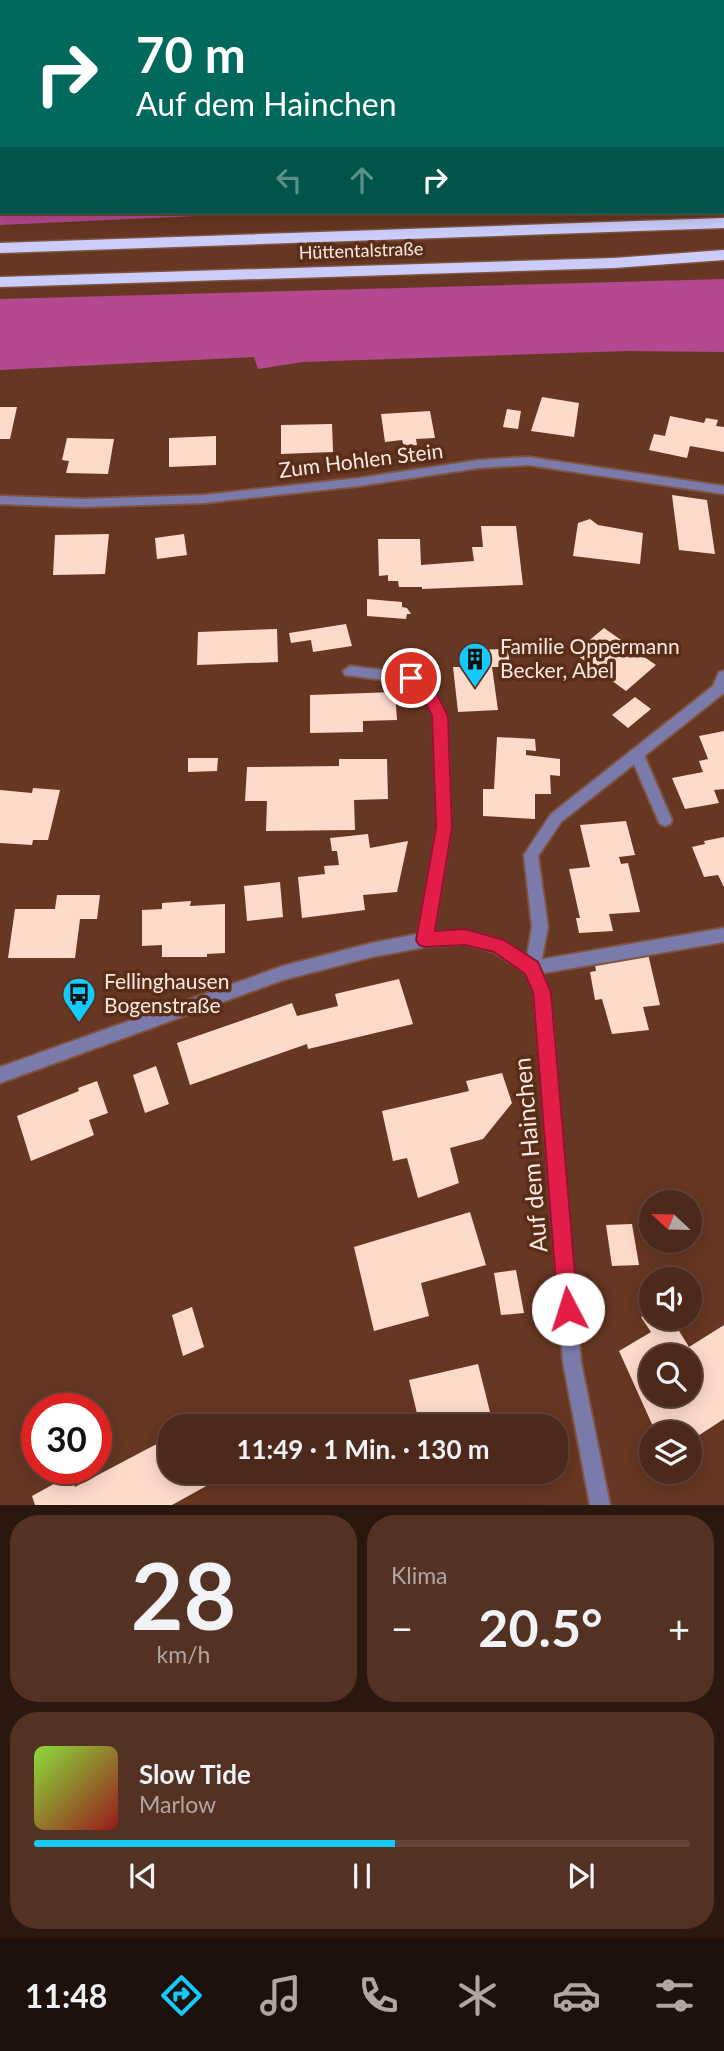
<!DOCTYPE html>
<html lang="de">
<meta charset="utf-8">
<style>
:root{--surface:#4c291a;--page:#533123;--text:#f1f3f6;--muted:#b2a6a2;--line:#634539;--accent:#14cafb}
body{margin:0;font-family:Lato,sans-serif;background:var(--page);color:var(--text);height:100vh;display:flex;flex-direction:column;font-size:26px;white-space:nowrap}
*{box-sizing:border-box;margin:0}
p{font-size:23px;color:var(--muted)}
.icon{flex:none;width:38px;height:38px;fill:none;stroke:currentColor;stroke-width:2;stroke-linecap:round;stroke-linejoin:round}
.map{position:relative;height:1505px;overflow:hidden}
.details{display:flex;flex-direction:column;gap:10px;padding:10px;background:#2a170e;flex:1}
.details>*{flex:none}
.top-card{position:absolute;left:0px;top:0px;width:724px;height:214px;box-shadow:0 4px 18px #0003,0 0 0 2px var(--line);background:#00695c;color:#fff;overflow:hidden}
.needle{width:46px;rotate:292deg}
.tools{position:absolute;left:639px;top:1190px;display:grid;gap:14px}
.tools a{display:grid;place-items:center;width:63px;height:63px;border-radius:50%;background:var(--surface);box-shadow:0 4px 18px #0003,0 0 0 2px var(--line);font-size:35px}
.speed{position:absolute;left:21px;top:1393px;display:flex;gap:14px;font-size:35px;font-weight:700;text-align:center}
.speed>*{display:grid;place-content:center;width:91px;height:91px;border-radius:50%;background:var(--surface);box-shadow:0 4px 18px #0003,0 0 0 2px var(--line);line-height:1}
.speed .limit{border:10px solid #d22;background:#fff;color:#111}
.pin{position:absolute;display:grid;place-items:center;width:60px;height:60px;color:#fff;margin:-30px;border:4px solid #fff;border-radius:50%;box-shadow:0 2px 7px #0007}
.me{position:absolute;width:77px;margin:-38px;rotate:355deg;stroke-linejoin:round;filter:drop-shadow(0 0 5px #0008)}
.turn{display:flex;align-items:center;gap:24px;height:147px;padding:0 21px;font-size:32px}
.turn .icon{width:91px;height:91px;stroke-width:2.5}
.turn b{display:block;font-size:49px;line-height:60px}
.lanes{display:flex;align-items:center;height:66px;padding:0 21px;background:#0003;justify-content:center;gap:35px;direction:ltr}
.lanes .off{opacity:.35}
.big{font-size:52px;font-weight:700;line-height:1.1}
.details .widget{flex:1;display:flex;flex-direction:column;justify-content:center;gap:10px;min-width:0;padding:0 24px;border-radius:28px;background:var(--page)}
.details .dial{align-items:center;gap:0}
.dial b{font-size:91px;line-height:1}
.song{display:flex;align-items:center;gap:21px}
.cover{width:84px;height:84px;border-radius:10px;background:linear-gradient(135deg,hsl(90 70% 55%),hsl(0 70% 35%))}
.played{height:7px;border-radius:4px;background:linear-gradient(90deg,var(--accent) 55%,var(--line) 55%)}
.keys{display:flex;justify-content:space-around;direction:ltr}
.heat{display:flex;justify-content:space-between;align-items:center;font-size:38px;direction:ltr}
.details .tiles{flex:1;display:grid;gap:10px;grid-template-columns:1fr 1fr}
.widget:last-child{grid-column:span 2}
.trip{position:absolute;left:158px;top:1414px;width:410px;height:70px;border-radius:28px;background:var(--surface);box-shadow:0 4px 18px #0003,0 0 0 2px var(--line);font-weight:700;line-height:70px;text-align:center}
.tabs{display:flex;height:112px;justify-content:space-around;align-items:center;background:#1e100a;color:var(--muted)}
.tabs .icon{width:49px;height:49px}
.tabs .on{color:var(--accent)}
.tabs b{font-size:32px;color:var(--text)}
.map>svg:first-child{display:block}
.forest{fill:#b5498f}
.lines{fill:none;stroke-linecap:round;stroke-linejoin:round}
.river{fill:#1a3139;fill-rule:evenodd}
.building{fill:#fedacb;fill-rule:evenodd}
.lane-casing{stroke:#7e5441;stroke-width:4}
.street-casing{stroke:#7e5441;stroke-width:4}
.highway-casing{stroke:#7e5441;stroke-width:3}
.lane{fill:#7b7bab;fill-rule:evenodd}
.street{fill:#7b7bab;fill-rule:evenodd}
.highway{fill:#cbccfa;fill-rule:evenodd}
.route{fill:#e11d48;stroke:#92132f;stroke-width:2}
.labels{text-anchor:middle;stroke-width:7;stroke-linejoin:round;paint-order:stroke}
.far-street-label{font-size:18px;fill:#fceae2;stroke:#5a2d18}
.street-label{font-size:21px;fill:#fceae2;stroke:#5a2d18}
.poi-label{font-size:21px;fill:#fceae2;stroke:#5a2d18;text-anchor:start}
.near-street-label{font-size:24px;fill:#fceae2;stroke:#5a2d18}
</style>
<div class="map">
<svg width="724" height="1505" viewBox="0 0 724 1505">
<rect width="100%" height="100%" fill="#663722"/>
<path class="forest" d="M0,163L2,212H284L0,225Z
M724,279V352L627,351L303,362L258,369L254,357L0,370V299Z"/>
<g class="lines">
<path class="river" d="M723,150H724V178H723Z
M0,171H2V199H0Z"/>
</g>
<path class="building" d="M542,397L579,403L574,437L531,431Z
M0,407H17L10,439H0Z
M507,409L521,411L518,429L503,427Z
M430,411L435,438L416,439L417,445L404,446L402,440L385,442L381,414Z
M670,416L704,423L706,418L718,420L716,426L724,427V452L690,446L687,458L649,450L654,434L665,436Z
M332,424L333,452L281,454V425Z
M216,436V465L169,467V438Z
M67,438L114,439L108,474L66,473L69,461L62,460Z
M672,495L707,500L715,554L679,550Z
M590,519L598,525L643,533L640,564L573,556L578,523Z
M481,526H516L523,585L422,589V587H399L398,581H388V575L379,576L378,539H420L421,565L474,561L472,547H483Z
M109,534L105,574L53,575L55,535Z
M184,534L187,555L157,559L155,538Z
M367,599L402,602V607L407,608L411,614H407L406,619L367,616Z
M346,624L352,646L313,652L311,640L291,643L289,633Z
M604,628L631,647L635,643L639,646L634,650L656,665L626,691L574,653Z
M277,629L278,662L197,665L198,632Z
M508,649L510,667H492L498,710L458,712L453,667H468L466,650Z
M395,692L397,720L363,721V732L310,733V695Z
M635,697L651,709L628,728L612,715Z
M724,731V789L714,790L719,803L685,809L672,778L703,772L699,761L708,759L699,736Z
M497,737L535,739L536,751L526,750V755L560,759V776L550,775L551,794H535V819L483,816V789H494Z
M188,758H218L217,771L188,772Z
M339,759H387L388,799L354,800L355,830L266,831L267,801H245L247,767L339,766Z
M33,788L60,790L48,840H33L32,845L0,843V790L32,793Z
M626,821L635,855L619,857L621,864L628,863L640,912L609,914L613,931L579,933L576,918H580L569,869L590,867L580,825Z
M368,834L370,848L408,841L397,892L363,895L365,910L302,918L298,877L325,874L324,866L339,865L337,851H332L330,838Z
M724,837V887L718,875L704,877L692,847L705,844L704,841Z
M280,882L283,917L247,921L244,886Z
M57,895H100L97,919H80L75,958H8L15,909H55Z
M191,901L190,906L225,904V953L207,954V957H162V945L142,946V910L162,909V903Z
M648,954L660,1005L643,1007L649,1030L612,1034L602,999L595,1000L590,972L596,971L594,959Z
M399,979L413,1024L308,1049L307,1044L190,1085L177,1043L292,1003L297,1016L338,1006L335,994Z
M156,1066L169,1104L145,1113L133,1075Z
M502,1073L512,1103L483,1139L450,1148L459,1183L418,1198L407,1158L393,1161L382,1111L469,1091L466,1081Z
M97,1081L108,1113L89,1120L94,1135L31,1161L17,1116L79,1091L78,1088Z
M470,1212L486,1265L421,1283L429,1316L374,1331L354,1247Z
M632,1224L639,1265L612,1266L606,1225Z
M516,1270L524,1313L501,1315L494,1273Z
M192,1307L204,1347L183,1356L172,1315Z
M651,1311V1318H671L689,1347L724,1325V1419L690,1441V1433H656L619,1351L651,1332L641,1317ZM651,1356H690V1395H651Z
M478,1364L493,1424L420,1426L409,1380Z
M170,1437V1472H227L228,1474L172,1505H35L32,1496L70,1475L75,1487Z"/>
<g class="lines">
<defs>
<path id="lane" d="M682,0H690V2H682Z
M0,108H2V114H0Z
M637,749L642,751L644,755L672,820L670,824L665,826L660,824L658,820L630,755L632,751Z
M724,928V942L532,975L527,973L524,968L527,963L532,961Z"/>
<path id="street" d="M528,457L724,486V494L528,465L479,468L359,486L204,503L83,507L0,504V496L83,499L204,495L359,478L479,460Z
M350,666L416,674L433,687L447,716L451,828L434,932C474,929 493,934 527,956L532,927L524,855L551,814L713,686L719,672L724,671V693L561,822L538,856L548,927L540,968L550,992L581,1362L610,1505H590L563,1362L534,992L526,973L494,952L465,944L425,947L372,957L283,980L0,1083V1067L283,966L372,943L418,934L437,828L433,716L423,695L408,683L345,675L343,671Z"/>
<path id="highway" d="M724,218V228L0,253V243Z
M724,250V260L614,268L0,287V277L614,258Z"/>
</defs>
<use href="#lane" class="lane-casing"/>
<use href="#street" class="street-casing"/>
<use href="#highway" class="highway-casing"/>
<use href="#lane" class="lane"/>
<use href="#street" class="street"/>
<use href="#highway" class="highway"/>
</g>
<path class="route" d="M411,672L433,686L448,716L452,828L435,931L465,929L504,940L538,962L551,992L578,1309L575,1316L568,1319L561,1316L558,1309L533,992L525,974L494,952L465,945L425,947L419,945L416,940L436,828L432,716L422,695L403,678Z"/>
<defs>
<symbol id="building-pin" viewBox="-11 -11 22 30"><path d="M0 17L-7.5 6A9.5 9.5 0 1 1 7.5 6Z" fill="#14cafb" stroke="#5a2d18"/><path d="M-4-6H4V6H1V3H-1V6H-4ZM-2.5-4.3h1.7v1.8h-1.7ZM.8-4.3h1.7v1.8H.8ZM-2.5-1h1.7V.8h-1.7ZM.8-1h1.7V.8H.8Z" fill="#111"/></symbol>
<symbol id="bus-pin" viewBox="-11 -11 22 30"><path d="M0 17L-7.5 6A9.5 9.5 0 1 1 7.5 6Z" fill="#14cafb" stroke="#5a2d18"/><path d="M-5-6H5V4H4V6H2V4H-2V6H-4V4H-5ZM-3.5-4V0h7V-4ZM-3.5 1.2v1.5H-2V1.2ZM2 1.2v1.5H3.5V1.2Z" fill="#111"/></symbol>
</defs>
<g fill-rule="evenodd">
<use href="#building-pin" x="456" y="640" width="38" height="52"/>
<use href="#bus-pin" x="60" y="975" width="38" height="52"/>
</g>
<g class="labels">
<g class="far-street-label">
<text transform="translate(361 251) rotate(-2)" y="6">Hüttentalstraße</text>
</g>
<g class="street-label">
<text transform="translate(361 461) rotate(-7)" y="7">Zum Hohlen Stein</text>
</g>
<g class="poi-label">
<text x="500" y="654">Familie Oppermann<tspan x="500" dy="24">Becker, Abel</tspan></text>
<text x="104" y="989">Fellinghausen<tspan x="104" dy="24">Bogenstraße</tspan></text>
</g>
<g class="near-street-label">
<text transform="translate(531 1155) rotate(-95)" y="8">Auf dem Hainchen</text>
</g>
</g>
</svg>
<div class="tools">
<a><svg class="needle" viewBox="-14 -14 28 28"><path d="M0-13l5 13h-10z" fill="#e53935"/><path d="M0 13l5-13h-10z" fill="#b2a6a2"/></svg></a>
<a><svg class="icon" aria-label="sound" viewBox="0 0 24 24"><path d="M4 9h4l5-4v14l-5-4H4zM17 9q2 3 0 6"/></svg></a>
<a><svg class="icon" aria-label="search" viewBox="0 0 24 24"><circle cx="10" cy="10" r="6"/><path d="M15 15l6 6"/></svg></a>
<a><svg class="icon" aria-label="layers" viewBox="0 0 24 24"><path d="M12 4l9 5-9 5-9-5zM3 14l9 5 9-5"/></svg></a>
</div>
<div class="speed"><div class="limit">30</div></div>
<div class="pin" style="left:411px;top:678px;background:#d93025"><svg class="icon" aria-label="arrive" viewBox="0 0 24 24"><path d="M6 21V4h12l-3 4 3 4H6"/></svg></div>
<svg class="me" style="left:568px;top:1309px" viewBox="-20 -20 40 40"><circle r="19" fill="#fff"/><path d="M0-13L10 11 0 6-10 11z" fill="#e11d48"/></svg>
<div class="trip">11:49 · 1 Min. · 130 m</div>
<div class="top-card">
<div class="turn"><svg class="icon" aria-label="right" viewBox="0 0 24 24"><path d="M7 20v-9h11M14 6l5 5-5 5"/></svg><div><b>70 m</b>Auf dem Hainchen</div></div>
<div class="lanes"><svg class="icon off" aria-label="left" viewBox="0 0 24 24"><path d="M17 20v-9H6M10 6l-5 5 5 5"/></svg><svg class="icon off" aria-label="ahead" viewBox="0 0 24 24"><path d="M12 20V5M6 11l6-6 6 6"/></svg><svg class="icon" aria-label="right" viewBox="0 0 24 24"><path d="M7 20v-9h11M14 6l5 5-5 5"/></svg></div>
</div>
</div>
<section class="details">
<div class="tiles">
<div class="widget dial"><b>28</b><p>km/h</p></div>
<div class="widget"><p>Klima</p>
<div class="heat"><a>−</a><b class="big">20.5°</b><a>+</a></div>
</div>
<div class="widget">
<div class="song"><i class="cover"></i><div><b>Slow Tide</b><p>Marlow</p></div></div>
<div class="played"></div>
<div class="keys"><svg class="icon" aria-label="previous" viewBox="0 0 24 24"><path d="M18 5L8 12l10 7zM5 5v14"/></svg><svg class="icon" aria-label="pause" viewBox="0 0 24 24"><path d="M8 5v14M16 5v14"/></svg><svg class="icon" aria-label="next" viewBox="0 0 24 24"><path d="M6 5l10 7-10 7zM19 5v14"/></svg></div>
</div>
</div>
</section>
<nav class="tabs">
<b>11:48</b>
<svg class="icon on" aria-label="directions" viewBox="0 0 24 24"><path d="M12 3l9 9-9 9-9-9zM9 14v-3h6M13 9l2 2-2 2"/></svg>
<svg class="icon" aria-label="music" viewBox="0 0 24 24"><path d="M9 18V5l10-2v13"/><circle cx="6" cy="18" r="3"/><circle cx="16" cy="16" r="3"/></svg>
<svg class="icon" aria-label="phone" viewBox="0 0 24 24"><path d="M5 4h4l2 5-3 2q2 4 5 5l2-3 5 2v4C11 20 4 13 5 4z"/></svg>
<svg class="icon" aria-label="climate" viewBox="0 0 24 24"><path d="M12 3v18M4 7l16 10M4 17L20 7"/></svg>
<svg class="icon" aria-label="car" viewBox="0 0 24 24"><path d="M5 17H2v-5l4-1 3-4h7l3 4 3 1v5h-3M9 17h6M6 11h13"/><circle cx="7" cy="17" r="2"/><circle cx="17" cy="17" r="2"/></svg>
<svg class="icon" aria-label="filters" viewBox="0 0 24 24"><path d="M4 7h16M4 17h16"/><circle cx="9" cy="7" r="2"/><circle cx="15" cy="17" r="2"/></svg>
</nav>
